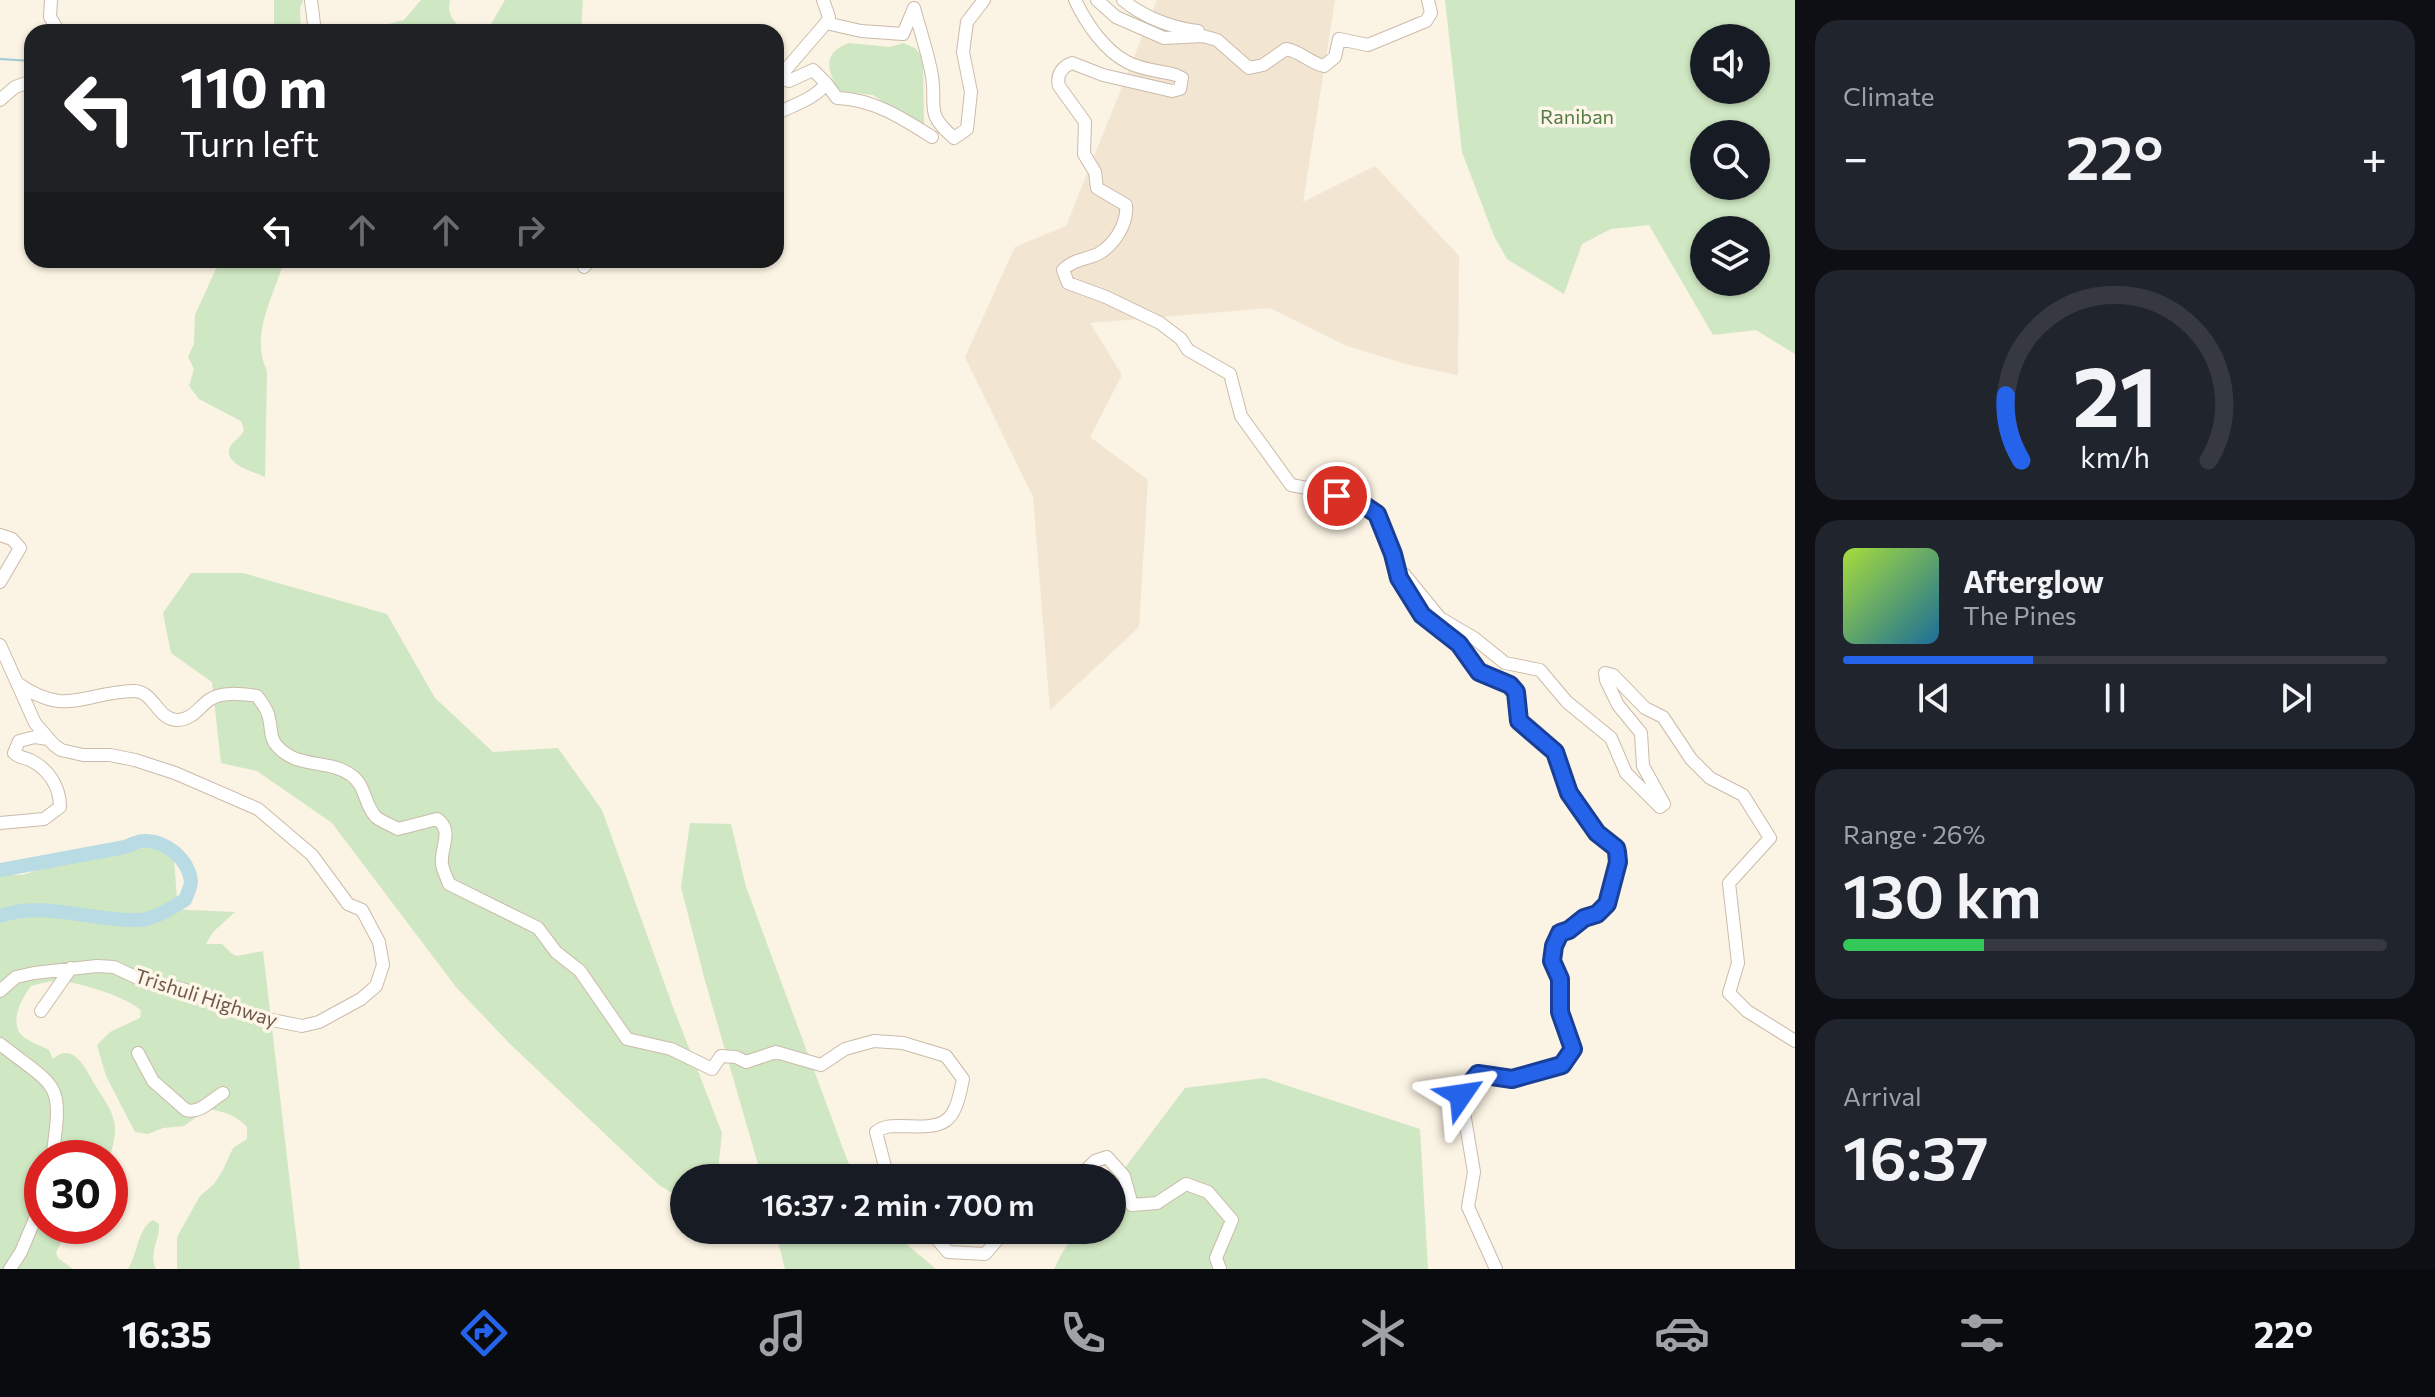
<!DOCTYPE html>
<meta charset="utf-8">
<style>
:root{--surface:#171b24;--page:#20242c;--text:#f1f3f6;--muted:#9ea1a6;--line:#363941;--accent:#2563eb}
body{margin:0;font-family:Commissioner,sans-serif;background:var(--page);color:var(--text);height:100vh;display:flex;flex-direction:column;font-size:30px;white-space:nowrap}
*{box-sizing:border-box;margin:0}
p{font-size:26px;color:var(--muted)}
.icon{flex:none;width:44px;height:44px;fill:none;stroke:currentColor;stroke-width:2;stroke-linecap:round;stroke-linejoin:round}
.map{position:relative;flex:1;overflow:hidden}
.panel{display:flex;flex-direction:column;gap:20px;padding:20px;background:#0d0f14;width:640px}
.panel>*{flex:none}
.top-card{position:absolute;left:24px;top:24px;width:760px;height:244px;border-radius:24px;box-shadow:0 2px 6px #0004;background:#202124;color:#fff;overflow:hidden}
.fabs{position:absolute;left:1690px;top:24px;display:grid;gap:16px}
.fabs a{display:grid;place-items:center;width:80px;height:80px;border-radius:50%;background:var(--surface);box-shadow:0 2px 6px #0004;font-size:40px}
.speed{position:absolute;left:24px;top:1140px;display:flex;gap:16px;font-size:40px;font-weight:700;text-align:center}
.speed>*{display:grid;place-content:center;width:104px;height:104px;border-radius:50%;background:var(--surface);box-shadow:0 2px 6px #0004;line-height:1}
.speed .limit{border:12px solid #d22;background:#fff;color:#111}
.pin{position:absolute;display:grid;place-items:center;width:68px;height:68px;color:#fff;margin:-34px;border:4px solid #fff;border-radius:50%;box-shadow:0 2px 8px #0007}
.me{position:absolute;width:88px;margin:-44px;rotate:58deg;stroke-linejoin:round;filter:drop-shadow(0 0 6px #0008)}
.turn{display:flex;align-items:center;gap:28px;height:168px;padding:0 24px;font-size:36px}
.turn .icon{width:104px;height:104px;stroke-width:2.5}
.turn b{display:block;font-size:56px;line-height:68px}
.lanes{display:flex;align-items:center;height:76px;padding:0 24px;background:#0003;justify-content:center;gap:40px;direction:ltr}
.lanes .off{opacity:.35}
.big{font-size:60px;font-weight:600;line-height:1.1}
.panel .widget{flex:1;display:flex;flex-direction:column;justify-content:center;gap:12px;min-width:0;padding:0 28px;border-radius:24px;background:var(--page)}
.panel .dial{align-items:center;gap:0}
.dial svg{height:208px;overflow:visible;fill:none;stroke:var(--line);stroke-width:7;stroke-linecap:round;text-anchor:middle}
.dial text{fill:var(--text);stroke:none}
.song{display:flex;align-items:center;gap:24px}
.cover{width:96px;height:96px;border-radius:12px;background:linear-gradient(135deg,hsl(80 70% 55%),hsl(200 70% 35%))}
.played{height:8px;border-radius:4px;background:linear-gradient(90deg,var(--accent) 35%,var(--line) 35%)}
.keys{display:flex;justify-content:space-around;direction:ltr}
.heat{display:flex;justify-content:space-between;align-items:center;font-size:44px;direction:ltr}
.charge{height:12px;border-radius:6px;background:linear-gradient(90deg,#34c759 26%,var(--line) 0)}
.trip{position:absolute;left:670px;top:1164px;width:456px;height:80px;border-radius:40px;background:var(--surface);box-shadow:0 2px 6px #0004;font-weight:600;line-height:80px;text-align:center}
.dock{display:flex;height:128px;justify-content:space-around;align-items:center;background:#090b0e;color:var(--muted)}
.dock .icon{width:56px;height:56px}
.dock .current{color:var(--accent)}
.dock b{font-size:36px;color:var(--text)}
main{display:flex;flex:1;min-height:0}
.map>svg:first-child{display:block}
.residential{fill:#f2e5d2}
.green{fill:#cfe7c2;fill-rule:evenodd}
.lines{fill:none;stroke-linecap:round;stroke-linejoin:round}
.stream{stroke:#9fc9d4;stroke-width:2}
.river{stroke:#b9dbe3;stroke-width:14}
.minor-casing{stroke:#cbbbaa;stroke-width:14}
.minor{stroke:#fff;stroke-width:12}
.route-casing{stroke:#184099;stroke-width:20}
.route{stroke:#2563eb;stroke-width:14}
.labels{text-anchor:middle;stroke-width:7;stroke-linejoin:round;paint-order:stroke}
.park-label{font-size:20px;fill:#537c46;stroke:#fef7e9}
.street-label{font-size:20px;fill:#715a4a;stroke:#fef7e9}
</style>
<main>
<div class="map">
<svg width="1795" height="1269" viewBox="0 0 1795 1269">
<rect width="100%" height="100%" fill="#fbf3e3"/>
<path class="residential" d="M1157,0H1335L1303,202L1375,166L1459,256L1458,375L1409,365L1347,346L1270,308L1090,323L1122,375L1090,437L1148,480L1139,627L1050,710L1033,497L965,357L1015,247L1066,226Z"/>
<path class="green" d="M274,0H303L300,8L301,32H274Z
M421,0H450C446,16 456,27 471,32H358L404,20Z
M505,0H583L581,32H481L487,31Z
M1445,0H1795V354L1756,330L1713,335L1649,225L1611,229L1582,244L1564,294L1507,259L1494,236L1462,152ZM1704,38H1756V90H1704ZM1704,134H1756V186H1704ZM1704,230H1756V282H1704Z
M849,43L890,47L903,43L915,48L923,58L924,125L905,117L873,95L838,91C828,69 821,54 849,43Z
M220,260H284C275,295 249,334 267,371L265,477C255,472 220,464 231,445C235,440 241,437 244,430L241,421L199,399L189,386L194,369L188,357L194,344L195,315Z
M191,573H243L387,614L435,698L493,752L558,748L602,810L673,1007L722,1133L717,1178H684L682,1199L659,1185L509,1043L456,987L332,823L257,771L221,763L212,682L171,653L163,613Z
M690,823L731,824L746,887L848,1162L859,1178H762L704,977L681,887Z
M150,847L164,850L174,859L177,899L167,909L235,912L213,932L206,944H222L231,953L237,956L263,951L300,1269H177V1237L200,1196L214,1184L222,1172L233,1148L247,1139V1127C236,1115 223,1111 207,1109L184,1126L163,1128L148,1134L135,1132L106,1076L97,1045L110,1032L140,1018L141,1011C131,998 74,980 57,981C48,981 39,984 31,986C21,999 7,1026 25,1038C32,1043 42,1046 49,1050L53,1059C75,1039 88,1075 97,1088C103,1098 111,1108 114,1121C117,1132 113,1147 109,1158H42V1226H75L64,1236L56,1253L58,1258L73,1269H0V874L22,875L61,863Z
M1264,1078L1420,1129L1428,1269H1054L1063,1251L1079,1230H1112V1185L1185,1088Z
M153,1220L159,1224C160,1240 148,1253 156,1269H128C138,1254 137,1229 153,1220Z
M775,1230H896L905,1243L936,1269H785Z"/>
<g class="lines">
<path class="stream" d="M0,59L32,61"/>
<path class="river" d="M0,870L125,847C130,845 138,841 144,841C166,840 188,859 191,881C191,887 187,894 185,900C171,908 155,919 139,920C92,922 46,900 0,916"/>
<defs>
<path id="minor" d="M51,0L50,17L59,32
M311,0L315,32
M1075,0C1086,23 1104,50 1127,62C1142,70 1161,71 1176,75L1182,78L1180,89L1172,91L1103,75L1072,63C1062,67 1056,75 1059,86L1085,122L1084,154L1095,172L1097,188L1126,205C1128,224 1114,245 1098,254C1085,260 1074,259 1063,270L1068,283L1106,297L1160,323L1181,339L1188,350L1230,374L1241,416L1291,485L1307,488L1326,499L1337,496L1353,498L1377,514L1393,554L1399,578L1422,615L1459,644L1479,672L1510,685L1516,692L1519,721L1555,752L1569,793L1597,833L1616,848L1618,862L1607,904L1597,914L1584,918L1569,930L1560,933L1554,946L1552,961L1562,988L1560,1012L1573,1049L1562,1065L1512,1079L1478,1074L1461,1095L1474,1172L1468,1207L1496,1269
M1097,0L1116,17L1164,38L1203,36L1217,40L1249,68L1263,65L1286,49C1300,51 1310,63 1324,66L1335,57L1339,39L1368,45L1426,21L1431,13L1428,0
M1123,0C1143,17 1172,28 1198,31
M826,23L861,31L903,34L914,8C920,30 928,53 932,76C937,108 924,112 954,138L967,129L971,92L963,52L967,22L984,0
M826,83L837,98C873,99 902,118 932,137
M0,100L15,87L32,81
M776,114C792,105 816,99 826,83L813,70L789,81L782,79V74L826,23L829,17L823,0
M584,267L590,260
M0,535L12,539L20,548L0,582
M1404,574L1440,618L1474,638L1505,663L1540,670L1567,702L1611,738L1626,773L1660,807L1664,804L1643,766L1641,733L1618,705L1606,680L1605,673L1613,675L1645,708L1663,717L1691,759L1710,778L1743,795L1770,838L1729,883L1738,963L1729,993L1747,1011L1795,1041
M0,645L35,723L54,745L61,750L83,755H110L135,760L175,773L258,809L312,855L348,904L362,910L379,942L383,965L376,986L361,999L319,1022L302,1026L252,1016L183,989L144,981L114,967L97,966L34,973L16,977L0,991
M17,683C67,718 84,692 134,691C154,691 158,721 178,720C193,719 198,708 209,700C221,691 242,694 257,696C262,703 268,710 269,718C272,729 269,738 278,747C298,769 329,759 351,775C366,785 364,805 376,817C382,822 391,825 398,829L437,819C454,831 440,847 442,864C443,871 447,878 449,884L538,928L556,952L580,971L627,1039L671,1049L712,1069L721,1056L736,1057L746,1062L776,1052L821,1065L845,1049L874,1041L903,1043L946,1056L963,1079C954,1126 946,1128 900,1126C890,1126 884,1126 876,1132L888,1178
M0,823L44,819L60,807C60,787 49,769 30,760C23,757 19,758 14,753L19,741L35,737L48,739
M41,1011L71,968
M0,1044C57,1089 64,1079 52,1158
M138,1053L153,1081L186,1110C200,1114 211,1100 223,1093
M1078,1178L1095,1161L1107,1157L1124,1176L1132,1205L1157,1203L1186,1184L1208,1192L1232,1220L1216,1258L1220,1269
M929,1230L948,1252L985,1254L1006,1230
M10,1269L21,1252L42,1202"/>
</defs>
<use href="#minor" class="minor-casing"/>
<use href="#minor" class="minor"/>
</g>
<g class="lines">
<defs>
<path id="route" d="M1337,496L1353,498L1377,514L1393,554L1399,578L1422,615L1459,644L1479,672L1510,685L1516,692L1519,721L1555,752L1569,793L1597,833L1616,848L1617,852L1618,862L1607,904L1597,914L1584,918L1569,930L1560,933L1554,946L1552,961L1560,979V1012L1573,1049L1562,1065L1512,1079L1478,1074L1461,1095"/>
</defs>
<use href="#route" class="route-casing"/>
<use href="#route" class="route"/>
</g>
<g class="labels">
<g class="park-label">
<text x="1577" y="124">Raniban</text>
</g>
<g class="street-label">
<text transform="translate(206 998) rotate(18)" y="7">Trishuli Highway</text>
</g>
</g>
</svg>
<div class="fabs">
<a><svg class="icon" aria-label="sound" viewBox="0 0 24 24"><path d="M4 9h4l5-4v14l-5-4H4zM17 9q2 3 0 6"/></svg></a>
<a><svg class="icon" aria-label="search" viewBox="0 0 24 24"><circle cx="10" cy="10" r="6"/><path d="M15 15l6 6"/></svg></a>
<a><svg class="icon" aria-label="layers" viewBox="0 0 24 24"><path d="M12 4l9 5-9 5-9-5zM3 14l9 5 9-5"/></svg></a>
</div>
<div class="speed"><div class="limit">30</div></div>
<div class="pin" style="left:1337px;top:496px;background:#d93025"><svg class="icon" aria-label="arrive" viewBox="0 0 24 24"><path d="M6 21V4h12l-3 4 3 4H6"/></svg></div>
<svg class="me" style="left:1461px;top:1095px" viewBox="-20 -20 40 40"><path d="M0-17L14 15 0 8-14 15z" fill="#2563eb" stroke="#fff" stroke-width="4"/></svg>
<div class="trip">16:37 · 2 min · 700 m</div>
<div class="top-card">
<div class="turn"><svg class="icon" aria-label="left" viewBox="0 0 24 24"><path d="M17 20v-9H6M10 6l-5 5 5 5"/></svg><div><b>110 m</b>Turn left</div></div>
<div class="lanes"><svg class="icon" aria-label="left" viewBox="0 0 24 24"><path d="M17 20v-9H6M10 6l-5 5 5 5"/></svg><svg class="icon off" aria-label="ahead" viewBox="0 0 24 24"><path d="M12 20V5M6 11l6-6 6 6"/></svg><svg class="icon off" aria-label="ahead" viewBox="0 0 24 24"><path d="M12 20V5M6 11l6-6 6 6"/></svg><svg class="icon off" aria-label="right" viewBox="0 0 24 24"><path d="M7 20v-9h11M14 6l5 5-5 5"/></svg></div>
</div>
</div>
<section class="panel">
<div class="widget"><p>Climate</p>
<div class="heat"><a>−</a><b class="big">22°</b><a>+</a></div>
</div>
<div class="widget dial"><svg viewBox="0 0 100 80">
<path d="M14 69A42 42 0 1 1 86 69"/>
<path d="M14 69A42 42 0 0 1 8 44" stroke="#2563eb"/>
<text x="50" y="56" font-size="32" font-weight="700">21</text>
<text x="50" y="72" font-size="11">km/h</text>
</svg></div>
<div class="widget">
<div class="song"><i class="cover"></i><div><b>Afterglow</b><p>The Pines</p></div></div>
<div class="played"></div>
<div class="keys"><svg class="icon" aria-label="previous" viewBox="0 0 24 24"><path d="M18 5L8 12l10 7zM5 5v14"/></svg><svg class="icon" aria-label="pause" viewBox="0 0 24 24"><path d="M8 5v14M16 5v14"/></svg><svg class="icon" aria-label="next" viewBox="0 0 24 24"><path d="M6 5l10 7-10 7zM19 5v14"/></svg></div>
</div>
<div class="widget"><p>Range · 26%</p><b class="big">130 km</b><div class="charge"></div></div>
<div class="widget"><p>Arrival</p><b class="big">16:37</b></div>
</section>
</main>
<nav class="dock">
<b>16:35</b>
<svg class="icon current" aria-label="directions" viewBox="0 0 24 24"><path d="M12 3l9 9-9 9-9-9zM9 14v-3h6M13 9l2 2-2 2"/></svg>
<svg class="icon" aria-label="music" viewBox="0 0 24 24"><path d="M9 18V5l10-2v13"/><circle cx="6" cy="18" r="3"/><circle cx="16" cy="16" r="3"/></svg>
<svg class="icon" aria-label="phone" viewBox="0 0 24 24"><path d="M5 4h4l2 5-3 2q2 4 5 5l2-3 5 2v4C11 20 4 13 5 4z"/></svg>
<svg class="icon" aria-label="climate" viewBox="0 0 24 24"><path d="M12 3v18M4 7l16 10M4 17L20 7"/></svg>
<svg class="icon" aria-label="car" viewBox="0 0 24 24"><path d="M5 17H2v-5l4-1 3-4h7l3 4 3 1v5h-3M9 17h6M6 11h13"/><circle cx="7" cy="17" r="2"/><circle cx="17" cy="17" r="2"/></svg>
<svg class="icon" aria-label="filters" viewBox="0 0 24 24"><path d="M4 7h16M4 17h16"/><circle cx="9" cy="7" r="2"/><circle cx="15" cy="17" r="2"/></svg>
<b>22°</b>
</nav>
